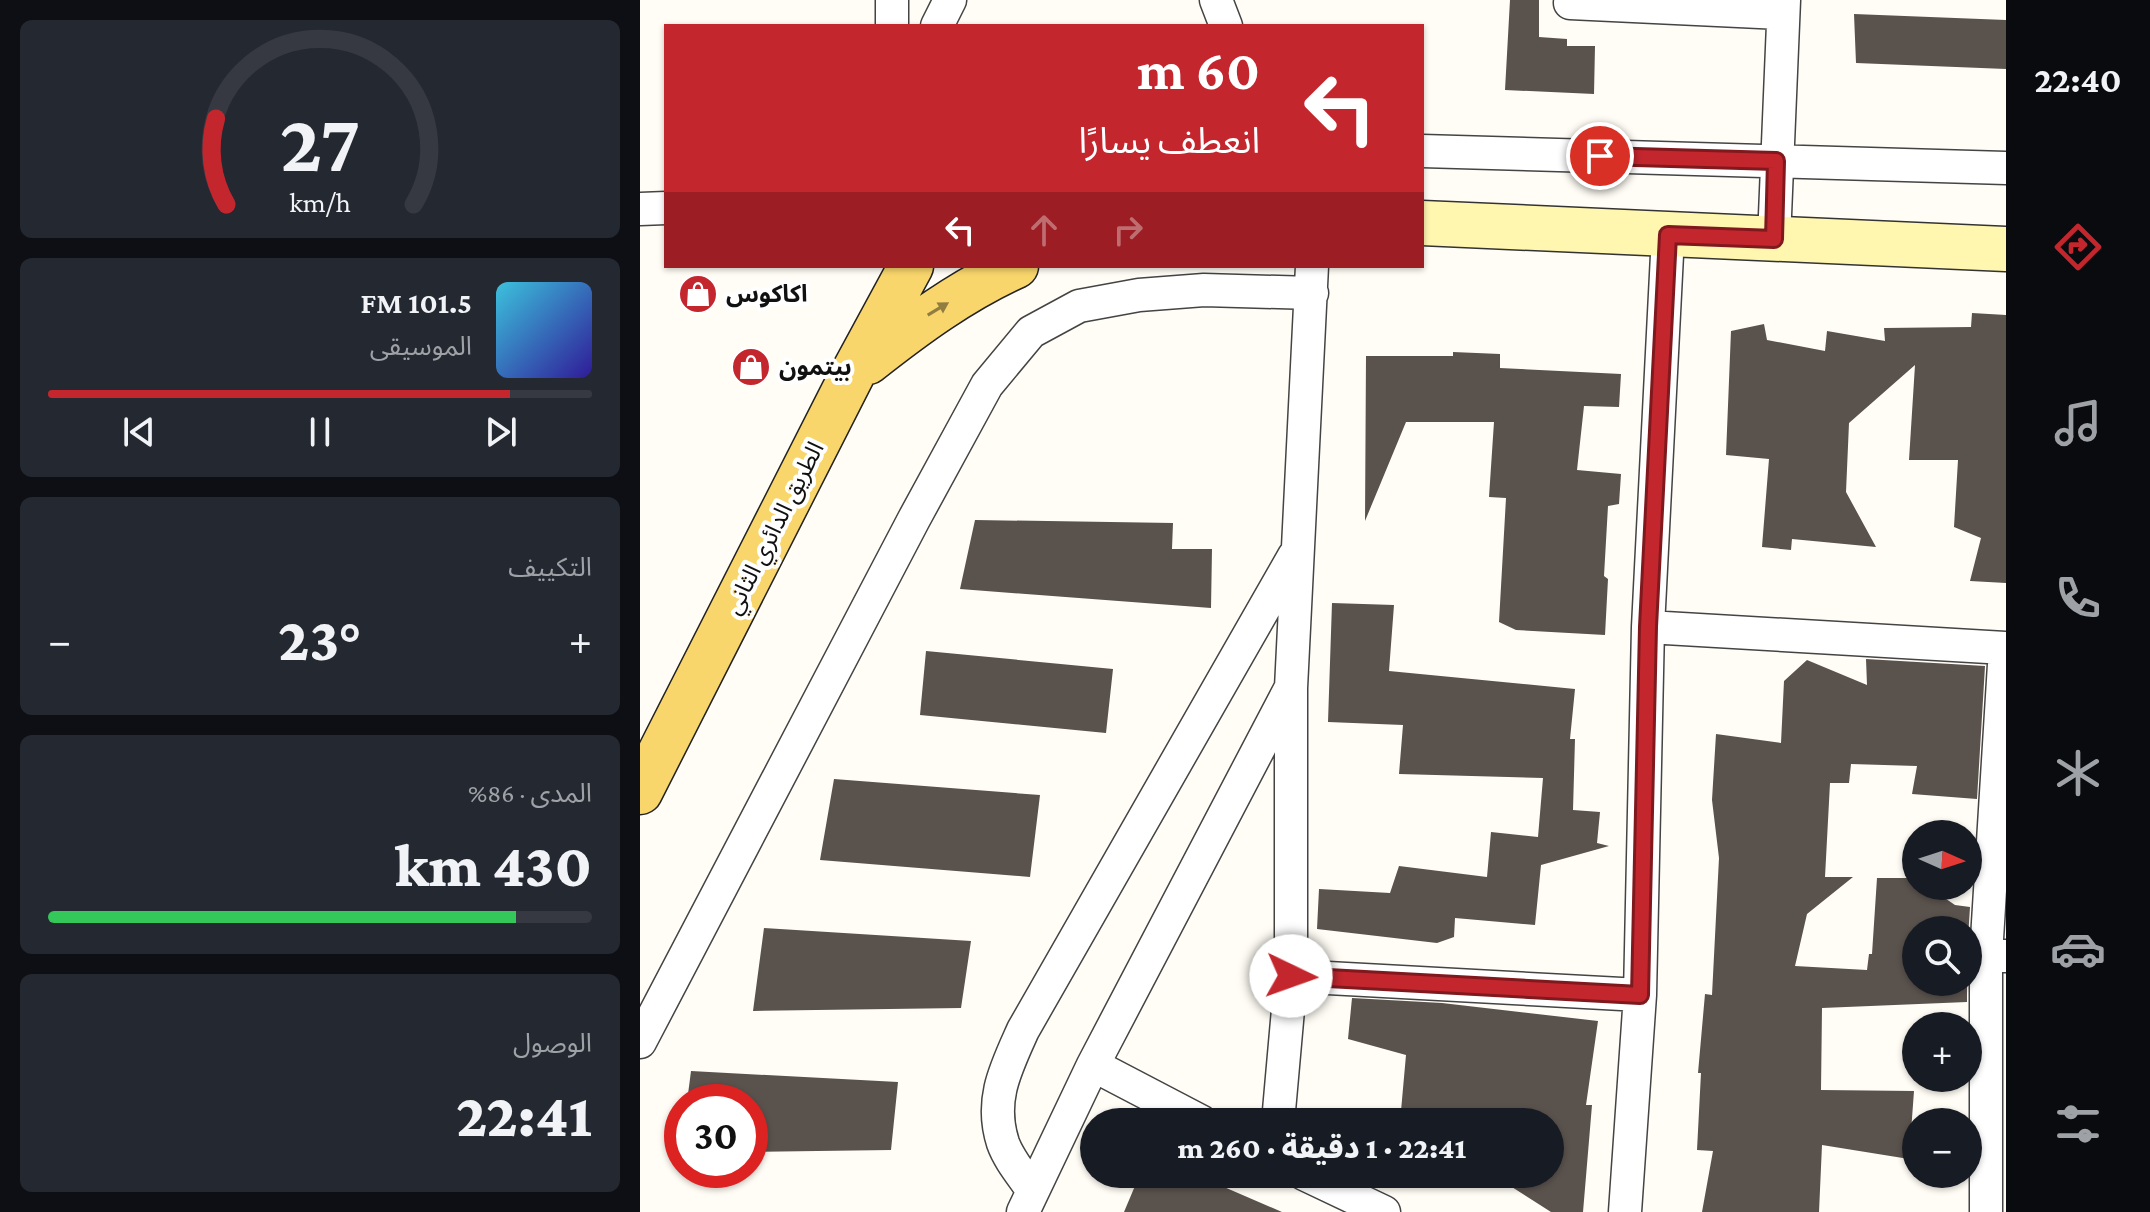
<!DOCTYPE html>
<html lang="ar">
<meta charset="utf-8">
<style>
:root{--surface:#171b24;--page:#242831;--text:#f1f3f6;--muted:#9ea1a6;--line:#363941;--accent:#c4262e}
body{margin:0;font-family:"Crimson Pro","Noto Sans Arabic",serif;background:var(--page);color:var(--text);direction:rtl;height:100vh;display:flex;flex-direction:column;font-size:30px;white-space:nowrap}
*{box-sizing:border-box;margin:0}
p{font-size:26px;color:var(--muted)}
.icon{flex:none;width:44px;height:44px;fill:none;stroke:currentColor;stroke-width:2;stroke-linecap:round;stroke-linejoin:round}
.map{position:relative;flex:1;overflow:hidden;direction:ltr}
.panel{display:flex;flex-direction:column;gap:20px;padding:20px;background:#0d0f14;width:640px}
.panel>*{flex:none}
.top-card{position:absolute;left:24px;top:24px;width:760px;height:244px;border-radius:0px;box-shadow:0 2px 6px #0004;direction:rtl;background:#c4262e;color:#fff;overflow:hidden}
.needle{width:52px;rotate:93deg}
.buttons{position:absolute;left:1262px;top:820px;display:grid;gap:16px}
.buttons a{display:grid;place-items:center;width:80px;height:80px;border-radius:50%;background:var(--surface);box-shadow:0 2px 6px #0004;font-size:40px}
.speed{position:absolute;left:24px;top:1084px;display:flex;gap:16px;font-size:40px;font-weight:700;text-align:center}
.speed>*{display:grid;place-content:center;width:104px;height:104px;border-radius:50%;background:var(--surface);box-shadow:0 2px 6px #0004;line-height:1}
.speed .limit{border:12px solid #d22;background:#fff;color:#111}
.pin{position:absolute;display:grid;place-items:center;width:68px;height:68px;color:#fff;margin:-34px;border:4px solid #fff;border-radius:50%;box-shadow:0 2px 8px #0007}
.me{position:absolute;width:88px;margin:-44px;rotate:93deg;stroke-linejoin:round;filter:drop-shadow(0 0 6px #0008)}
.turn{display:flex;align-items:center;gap:28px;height:168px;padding:0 32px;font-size:36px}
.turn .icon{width:104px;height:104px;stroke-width:2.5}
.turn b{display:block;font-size:56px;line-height:68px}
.lanes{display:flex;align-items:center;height:76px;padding:0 32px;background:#0003;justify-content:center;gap:40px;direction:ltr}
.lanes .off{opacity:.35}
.big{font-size:60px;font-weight:800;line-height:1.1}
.panel .widget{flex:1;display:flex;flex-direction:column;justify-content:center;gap:12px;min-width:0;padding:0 28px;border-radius:12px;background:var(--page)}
.panel .dial{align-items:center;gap:0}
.dial svg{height:208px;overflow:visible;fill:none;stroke:var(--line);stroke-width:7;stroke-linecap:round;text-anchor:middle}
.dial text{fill:var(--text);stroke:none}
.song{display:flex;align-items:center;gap:24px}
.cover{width:96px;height:96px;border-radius:12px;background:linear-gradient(135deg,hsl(190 70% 55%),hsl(250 70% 35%))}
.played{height:8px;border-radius:4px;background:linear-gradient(90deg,var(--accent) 85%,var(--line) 85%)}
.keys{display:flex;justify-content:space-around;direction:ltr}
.heat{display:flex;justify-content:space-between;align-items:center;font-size:44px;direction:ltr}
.charge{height:12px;border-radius:6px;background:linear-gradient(90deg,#34c759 86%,var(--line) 0)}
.trip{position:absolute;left:440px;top:1108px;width:484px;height:80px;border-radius:40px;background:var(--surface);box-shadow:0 2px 6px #0004;font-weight:800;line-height:80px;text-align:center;direction:rtl}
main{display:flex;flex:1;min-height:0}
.tab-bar{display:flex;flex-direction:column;width:144px;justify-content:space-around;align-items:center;background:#090b0e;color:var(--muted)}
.tab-bar .icon{width:56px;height:56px}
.tab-bar .selected{color:var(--accent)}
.tab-bar b{font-size:36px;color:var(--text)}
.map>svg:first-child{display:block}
.building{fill:#5a524d}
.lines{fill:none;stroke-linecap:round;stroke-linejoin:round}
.street-casing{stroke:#444;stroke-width:35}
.secondary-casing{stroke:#333;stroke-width:47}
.primary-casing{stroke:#222;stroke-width:47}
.street{stroke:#fff;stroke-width:32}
.secondary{stroke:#fff6b0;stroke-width:44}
.primary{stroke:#f9d66b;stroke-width:44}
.oneway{fill:#917d42}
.route-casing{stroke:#7f191e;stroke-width:20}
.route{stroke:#c4262e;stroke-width:14}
.labels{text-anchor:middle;stroke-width:8;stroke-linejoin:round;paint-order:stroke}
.poi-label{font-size:24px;font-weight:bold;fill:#111;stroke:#fff;text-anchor:start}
.street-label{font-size:24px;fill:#111;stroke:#fff}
</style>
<main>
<nav class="tab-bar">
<b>22:40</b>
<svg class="icon selected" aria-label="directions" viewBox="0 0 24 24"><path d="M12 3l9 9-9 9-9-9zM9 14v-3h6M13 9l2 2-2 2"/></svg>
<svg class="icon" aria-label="music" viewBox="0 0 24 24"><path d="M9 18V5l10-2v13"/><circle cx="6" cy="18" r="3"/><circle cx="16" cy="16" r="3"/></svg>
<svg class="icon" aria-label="phone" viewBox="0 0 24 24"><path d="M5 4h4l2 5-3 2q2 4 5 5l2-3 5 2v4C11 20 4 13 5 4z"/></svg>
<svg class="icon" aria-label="climate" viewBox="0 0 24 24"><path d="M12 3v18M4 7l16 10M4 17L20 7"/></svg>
<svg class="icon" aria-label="car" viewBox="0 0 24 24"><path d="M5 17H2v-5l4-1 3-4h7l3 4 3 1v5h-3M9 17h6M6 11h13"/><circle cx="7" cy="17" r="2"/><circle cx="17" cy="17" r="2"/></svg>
<svg class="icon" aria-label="filters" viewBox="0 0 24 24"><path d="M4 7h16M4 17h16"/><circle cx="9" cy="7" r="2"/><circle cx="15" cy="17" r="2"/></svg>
</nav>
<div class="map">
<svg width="1366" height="1212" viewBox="0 0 1366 1212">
<rect width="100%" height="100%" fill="#fffdf5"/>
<path class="building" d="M870,0H899V37L927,39V46H955L954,94L865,90Z
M1214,14L1366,20V69L1216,63Z
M1332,313L1366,315V583L1330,581L1341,538L1314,527L1318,460H1269L1275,365L1209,423L1206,492L1236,547L1152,539L1151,550L1122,547L1129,459L1086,455L1091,331L1124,324L1127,340L1185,351L1187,331L1245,341L1244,328L1331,327Z
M813,352L860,354V368L981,374L979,407L944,406L937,470L981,474L979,504L968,506L964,576L968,579L965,635L876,630L859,622L866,498L849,497L854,422H766L725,521L726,356H813Z
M335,520L533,523L532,549H572L571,608L320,589Z
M692,603L754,605L749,671L935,689L930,739H935L933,810L960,812L957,843L969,846L901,865L895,925L815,918L814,937L797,943L677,929L679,889L750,893L759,866L847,877L851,832L898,837L903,778L759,774L763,725L688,722Z
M286,651L473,669L466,733L280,715Z
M1226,659L1345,666L1337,799L1272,794L1277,766L1211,764L1209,783H1190L1185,877H1213L1167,914L1155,966L1227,970L1229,954H1232L1237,878H1275L1276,886H1287L1315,905L1330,907L1328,938V930H1276V982H1327V1002L1182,1008L1181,1090L1274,1091L1269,1159L1182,1145L1179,1212H1062L1073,1151L1057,1150L1061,1073H1058L1065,994L1072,995L1079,858L1072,800L1076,734L1141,743L1144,681L1167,660L1227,685Z
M194,779L400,795L390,877L180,860Z
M124,928L331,941L321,1008L113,1011Z
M712,998L802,1003L958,1021L946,1105H952L943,1212H911L864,1182V1174H910V1122H760L766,1055L708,1039Z
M51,1071L258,1082L251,1150L110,1152V1102H47Z
M500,1174H554L642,1212H484Z"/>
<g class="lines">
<defs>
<path id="street" d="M252,0V26
M576,0L586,26
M930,3L1143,13
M297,26L310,0
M782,151L1366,168
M0,209L26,208
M1134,239L1144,0
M1008,627L1365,648L1346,955L1366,956
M651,976L1000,995
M0,1042L274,519L347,385L391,332L439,306L499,295L564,290L672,293
M453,1065L562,1122
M638,1122L651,976V688L672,266
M664,1174L744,1212
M393,1191C383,1176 369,1160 363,1143C349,1100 366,1068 383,1030L654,556
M383,1212L453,1065L649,691
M985,1212L1000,995L1008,627L1028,235
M1346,1212V955"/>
<path id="secondary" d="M782,223L1366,249"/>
<path id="primary" d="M228,362C275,325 321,291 376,266
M0,792L213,373L271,266"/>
</defs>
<use href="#street" class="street-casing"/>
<use href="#secondary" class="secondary-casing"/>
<use href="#primary" class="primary-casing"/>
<use href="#street" class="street"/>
<use href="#secondary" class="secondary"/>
<use href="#primary" class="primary"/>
</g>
<defs><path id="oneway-solid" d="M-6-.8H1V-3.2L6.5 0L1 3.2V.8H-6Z" transform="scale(2)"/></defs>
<use class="oneway" href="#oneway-solid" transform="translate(298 309) rotate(-31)"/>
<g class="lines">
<defs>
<path id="route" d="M651,976L1000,995L1008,627L1028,235L1134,239L1136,161L960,156"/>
</defs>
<use href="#route" class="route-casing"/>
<use href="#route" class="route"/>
</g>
<defs>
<symbol id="shop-disc" viewBox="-11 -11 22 22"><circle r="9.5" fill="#c4262e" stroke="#fff"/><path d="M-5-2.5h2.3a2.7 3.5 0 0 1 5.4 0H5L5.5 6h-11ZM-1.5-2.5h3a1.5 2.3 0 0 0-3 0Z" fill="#fff"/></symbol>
</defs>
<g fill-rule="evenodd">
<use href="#shop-disc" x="36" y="272" width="44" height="44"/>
<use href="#shop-disc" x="89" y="345" width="44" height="44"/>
</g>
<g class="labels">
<g class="poi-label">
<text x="86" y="302">اكاكوس</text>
<text x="139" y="375">بيتمون</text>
</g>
<g class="street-label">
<text transform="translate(134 528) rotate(-63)" y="8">الطريق الدائري الثاني</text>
</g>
</g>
</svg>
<div class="buttons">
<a><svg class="needle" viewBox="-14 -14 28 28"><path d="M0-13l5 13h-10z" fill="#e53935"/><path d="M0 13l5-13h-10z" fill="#9ea1a6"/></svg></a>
<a><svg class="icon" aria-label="search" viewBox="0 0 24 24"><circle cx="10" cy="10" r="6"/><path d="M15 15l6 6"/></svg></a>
<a>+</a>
<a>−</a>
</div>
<div class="speed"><div class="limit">30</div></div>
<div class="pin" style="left:960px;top:156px;background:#d93025"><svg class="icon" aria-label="arrive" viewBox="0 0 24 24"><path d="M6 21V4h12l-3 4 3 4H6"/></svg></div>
<svg class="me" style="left:651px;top:976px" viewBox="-20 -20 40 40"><circle r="19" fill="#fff"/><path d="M0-13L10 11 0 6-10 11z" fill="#c4262e"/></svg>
<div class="trip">22:41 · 1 دقيقة · 260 m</div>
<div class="top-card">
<div class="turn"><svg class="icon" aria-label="left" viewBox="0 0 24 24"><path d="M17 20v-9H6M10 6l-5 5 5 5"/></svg><div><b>60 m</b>انعطف يسارًا</div></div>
<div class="lanes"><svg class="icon" aria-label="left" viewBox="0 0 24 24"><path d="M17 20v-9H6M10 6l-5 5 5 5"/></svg><svg class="icon off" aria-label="ahead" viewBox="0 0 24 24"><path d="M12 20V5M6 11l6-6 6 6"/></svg><svg class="icon off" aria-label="right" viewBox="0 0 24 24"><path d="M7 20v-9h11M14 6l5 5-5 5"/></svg></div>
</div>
</div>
<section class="panel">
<div class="widget dial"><svg viewBox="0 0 100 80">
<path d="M14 69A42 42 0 1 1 86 69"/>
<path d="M14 69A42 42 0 0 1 10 36" stroke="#c4262e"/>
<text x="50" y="56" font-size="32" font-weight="700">27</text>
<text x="50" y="72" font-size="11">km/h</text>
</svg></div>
<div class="widget">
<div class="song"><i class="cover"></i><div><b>101.5 FM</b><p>الموسيقى</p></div></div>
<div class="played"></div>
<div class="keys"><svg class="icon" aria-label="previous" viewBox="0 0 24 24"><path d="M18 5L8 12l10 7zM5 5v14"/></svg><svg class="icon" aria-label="pause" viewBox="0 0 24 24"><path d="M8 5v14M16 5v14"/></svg><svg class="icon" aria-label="next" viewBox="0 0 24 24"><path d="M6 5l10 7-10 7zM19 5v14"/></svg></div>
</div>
<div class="widget"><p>التكييف</p>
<div class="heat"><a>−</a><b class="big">23°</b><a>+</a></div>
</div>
<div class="widget"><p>المدى · 86%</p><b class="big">430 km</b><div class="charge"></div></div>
<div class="widget"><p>الوصول</p><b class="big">22:41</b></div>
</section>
</main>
